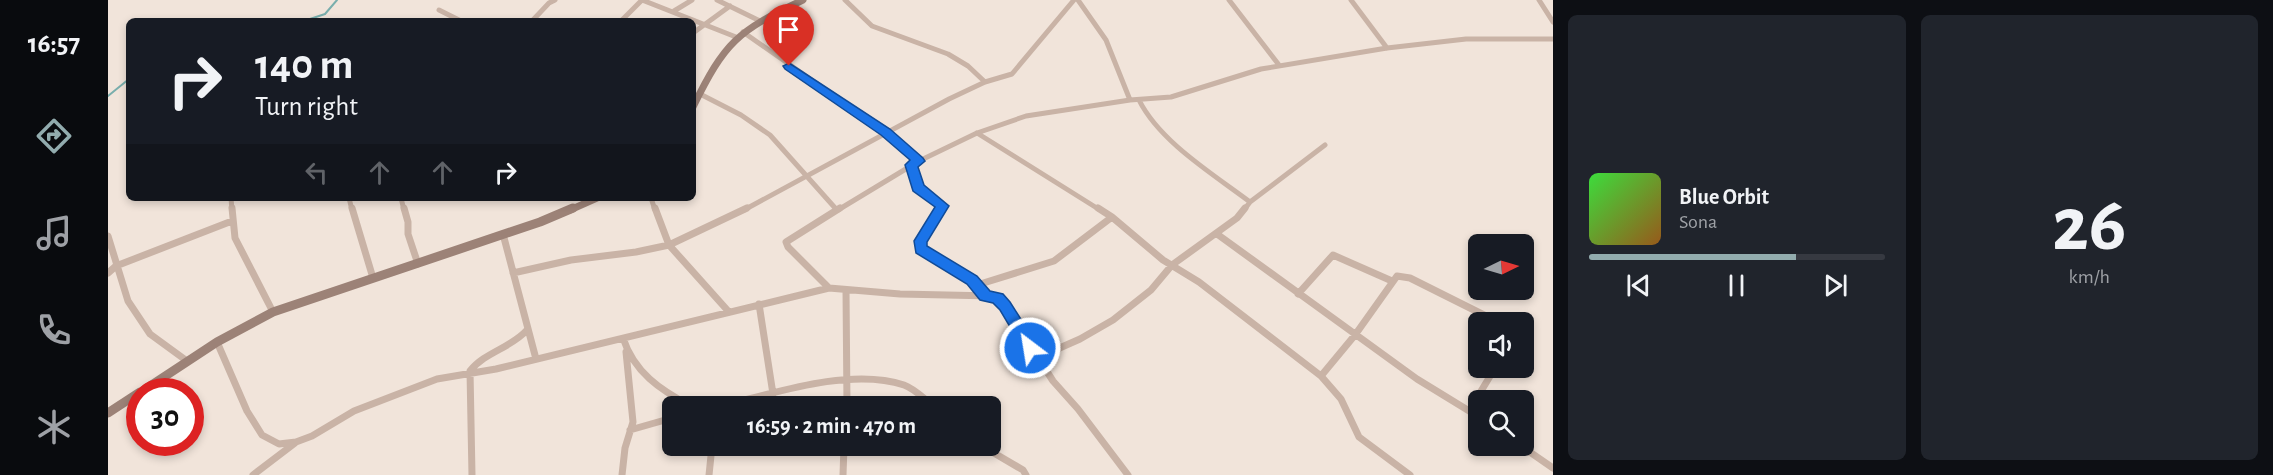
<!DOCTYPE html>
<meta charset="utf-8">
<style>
:root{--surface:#171b24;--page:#20242c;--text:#f1f3f6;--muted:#9ea1a6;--line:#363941;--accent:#92acae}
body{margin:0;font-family:"Alegreya Sans",sans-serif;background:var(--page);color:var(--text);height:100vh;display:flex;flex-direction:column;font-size:22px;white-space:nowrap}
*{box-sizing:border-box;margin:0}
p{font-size:20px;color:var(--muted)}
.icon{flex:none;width:33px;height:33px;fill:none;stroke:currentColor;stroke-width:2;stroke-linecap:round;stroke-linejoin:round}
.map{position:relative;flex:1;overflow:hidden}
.details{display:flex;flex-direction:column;gap:15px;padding:15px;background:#0d0f14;width:720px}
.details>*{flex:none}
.guide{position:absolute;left:18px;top:18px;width:570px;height:183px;border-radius:9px;box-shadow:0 3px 9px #0003;background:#171b24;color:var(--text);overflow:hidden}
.needle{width:39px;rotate:85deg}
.buttons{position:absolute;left:1360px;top:234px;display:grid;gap:12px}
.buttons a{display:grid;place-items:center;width:66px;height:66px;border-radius:9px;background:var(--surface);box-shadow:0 3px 9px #0003;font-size:30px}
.speed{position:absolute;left:18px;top:378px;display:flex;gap:12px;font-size:30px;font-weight:700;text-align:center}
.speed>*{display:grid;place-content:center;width:78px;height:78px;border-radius:50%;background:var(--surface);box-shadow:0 3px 9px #0003;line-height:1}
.speed .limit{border:9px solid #d22;background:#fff;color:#111}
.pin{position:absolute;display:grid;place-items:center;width:51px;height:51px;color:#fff;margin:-62px -26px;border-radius:50% 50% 50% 0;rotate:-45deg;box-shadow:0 0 6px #0007}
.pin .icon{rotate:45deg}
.me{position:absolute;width:66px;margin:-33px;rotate:329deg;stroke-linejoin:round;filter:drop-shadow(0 0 4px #0008)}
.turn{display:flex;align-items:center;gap:21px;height:126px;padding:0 30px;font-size:27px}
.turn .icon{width:78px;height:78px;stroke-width:2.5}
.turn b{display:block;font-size:42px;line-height:51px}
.lanes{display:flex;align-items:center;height:57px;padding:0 30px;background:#0003;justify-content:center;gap:30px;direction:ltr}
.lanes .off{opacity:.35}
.details .card{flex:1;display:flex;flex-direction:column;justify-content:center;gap:9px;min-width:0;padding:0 21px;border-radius:9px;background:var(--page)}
.details .dial{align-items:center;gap:0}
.dial b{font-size:78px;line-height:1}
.song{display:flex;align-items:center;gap:18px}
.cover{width:72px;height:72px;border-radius:9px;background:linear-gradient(135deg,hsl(120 70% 55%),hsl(30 70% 35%))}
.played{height:6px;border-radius:3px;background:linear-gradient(90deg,var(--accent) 70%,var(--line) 70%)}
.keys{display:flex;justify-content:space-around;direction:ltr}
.details .tiles{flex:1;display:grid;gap:15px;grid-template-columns:repeat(2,1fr)}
.trip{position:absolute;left:554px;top:396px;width:339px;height:60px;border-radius:9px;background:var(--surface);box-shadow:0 3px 9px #0003;font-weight:700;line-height:60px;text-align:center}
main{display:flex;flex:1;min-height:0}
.tab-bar{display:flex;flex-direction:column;width:108px;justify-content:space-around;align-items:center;background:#090b0e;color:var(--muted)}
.tab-bar .icon{width:42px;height:42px}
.tab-bar .selected{color:var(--accent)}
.tab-bar b{font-size:27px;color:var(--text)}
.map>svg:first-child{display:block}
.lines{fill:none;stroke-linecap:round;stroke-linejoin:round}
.stream{stroke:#79aeac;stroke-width:2}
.street-far1{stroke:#c9b3a6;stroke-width:5}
.street{stroke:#c9b3a6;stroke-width:7}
.secondary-far1{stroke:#9c8277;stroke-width:7}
.secondary{stroke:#9c8277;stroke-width:9}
.route{fill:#1a73e8;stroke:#114b97;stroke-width:1.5}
</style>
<main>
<nav class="tab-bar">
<b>16:57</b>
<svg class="icon selected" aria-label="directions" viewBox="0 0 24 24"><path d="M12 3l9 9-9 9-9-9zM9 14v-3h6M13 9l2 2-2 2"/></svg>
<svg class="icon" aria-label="music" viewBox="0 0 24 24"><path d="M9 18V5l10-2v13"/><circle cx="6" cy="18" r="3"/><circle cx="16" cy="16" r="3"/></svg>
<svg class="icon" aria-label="phone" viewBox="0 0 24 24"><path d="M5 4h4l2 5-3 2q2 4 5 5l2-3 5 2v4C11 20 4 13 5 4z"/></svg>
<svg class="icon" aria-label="climate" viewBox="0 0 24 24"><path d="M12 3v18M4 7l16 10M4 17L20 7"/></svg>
</nav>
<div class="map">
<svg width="1445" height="475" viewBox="0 0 1445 475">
<rect width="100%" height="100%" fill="#f1e4da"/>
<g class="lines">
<path class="stream" d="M196,21L217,14L229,0
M0,96L21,79"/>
<path class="street-far1" d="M534,0L628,37
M609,0L652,21
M737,0L764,26L840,54L860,66L877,82
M970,0L998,40L1022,100
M1121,0L1171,65
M1243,0L1279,48
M1431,0L1445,22
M331,10L353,21
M566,11L584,0
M424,21L441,3L447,0
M513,21L534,0
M635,32L778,132L811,161
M585,33L622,6
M592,94L633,115L662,135L728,209
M1031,100C1052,142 1105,174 1142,202L1136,210
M869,133L992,210
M804,165L810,187L834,206L832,210
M123,198L124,210
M241,198L244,210
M293,198L296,210
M543,198L547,210
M1142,202L1217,145
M636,210L841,99L877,82L904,74L966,0
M730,210L811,161L869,133L918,116L1022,100L1063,97L1153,69L1279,48L1358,39H1445"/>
<path class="street" d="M124,208L127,238L165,312
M244,208L265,278
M296,208L300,222V234L310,264
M547,208L561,245L621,312
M833,208L812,241V249L864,280L878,295
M990,208L1004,217L1055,260L1091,282L1213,376L1247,335L1289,276L1302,278L1390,322
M395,234L428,359
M1109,234L1309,379L1371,417
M0,236L20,301L42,334L79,361
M0,273L8,266L124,221
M405,273L463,260L528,252L561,245L639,208
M869,285L946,261L1004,217
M721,288L680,247L678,242L732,208
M738,290L739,406
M1190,294L1225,255L1284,281
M651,304L665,394
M515,338C526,372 552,390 583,406
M109,342L139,411L154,435L171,444L188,442L204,436L246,411L329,379L388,369L721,288L792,294L885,296L897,306L945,381L970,409L1020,475
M929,358L972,339L1005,320L1043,290L1064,265L1129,218L1137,208
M1213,376L1233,399L1251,437L1302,475
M614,406C666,393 743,367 796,385C807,389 816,399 826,406
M1361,411L1387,368
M522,430L564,418
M874,446L915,470L918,475
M1413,446L1445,468
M145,475L187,443
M364,475L362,371C377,352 403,348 419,330
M514,475L517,448L525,422L518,352
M601,475L604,446
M735,475L736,446"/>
<path class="secondary-far1" d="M585,107C617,42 629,31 695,0
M462,210L489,198"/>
<path class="secondary" d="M33,392L109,342L165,312L432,222L465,208
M0,413L32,392"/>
</g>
<path class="route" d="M681,63L782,129L815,158L817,161L810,167L816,185L841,206L819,242V246L869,276L882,291L895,294L902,302L928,343L930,348L928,352L922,354L917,352L892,310L885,303L872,300L859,284L808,253L806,241L827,207L805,191L797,165L802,160L773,135L677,69L675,66Z"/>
</svg>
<div class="buttons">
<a><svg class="needle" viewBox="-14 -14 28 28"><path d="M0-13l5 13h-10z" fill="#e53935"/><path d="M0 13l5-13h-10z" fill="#9ea1a6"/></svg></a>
<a><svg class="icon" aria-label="sound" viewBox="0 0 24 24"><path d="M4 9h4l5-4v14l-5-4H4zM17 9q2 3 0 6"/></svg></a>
<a><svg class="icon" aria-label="search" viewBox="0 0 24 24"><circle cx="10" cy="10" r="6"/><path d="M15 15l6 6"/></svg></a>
</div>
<div class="speed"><div class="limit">30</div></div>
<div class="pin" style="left:681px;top:66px;background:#d93025"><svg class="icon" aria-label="arrive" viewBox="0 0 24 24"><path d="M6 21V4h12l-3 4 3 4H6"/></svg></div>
<svg class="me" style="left:922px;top:348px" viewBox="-20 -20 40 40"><circle r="17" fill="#1a73e8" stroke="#fff" stroke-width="3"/><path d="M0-11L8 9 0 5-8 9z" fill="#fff"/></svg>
<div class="trip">16:59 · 2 min · 470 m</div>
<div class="guide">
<div class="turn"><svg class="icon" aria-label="right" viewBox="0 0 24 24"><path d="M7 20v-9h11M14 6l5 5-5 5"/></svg><div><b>140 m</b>Turn right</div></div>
<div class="lanes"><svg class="icon off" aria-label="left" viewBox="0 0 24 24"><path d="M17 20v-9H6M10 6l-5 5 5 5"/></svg><svg class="icon off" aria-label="ahead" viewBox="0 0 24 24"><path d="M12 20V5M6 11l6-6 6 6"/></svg><svg class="icon off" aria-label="ahead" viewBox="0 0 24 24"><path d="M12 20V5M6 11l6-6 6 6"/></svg><svg class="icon" aria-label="right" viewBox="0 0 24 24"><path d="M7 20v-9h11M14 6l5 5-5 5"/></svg></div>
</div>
</div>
<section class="details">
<div class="tiles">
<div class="card">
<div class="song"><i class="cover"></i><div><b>Blue Orbit</b><p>Sona</p></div></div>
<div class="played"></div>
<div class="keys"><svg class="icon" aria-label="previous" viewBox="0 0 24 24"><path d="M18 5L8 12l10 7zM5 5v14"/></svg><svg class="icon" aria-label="pause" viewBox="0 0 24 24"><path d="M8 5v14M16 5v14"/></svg><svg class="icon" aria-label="next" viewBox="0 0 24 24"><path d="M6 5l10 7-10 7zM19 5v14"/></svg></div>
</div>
<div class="card dial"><b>26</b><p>km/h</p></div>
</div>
</section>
</main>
